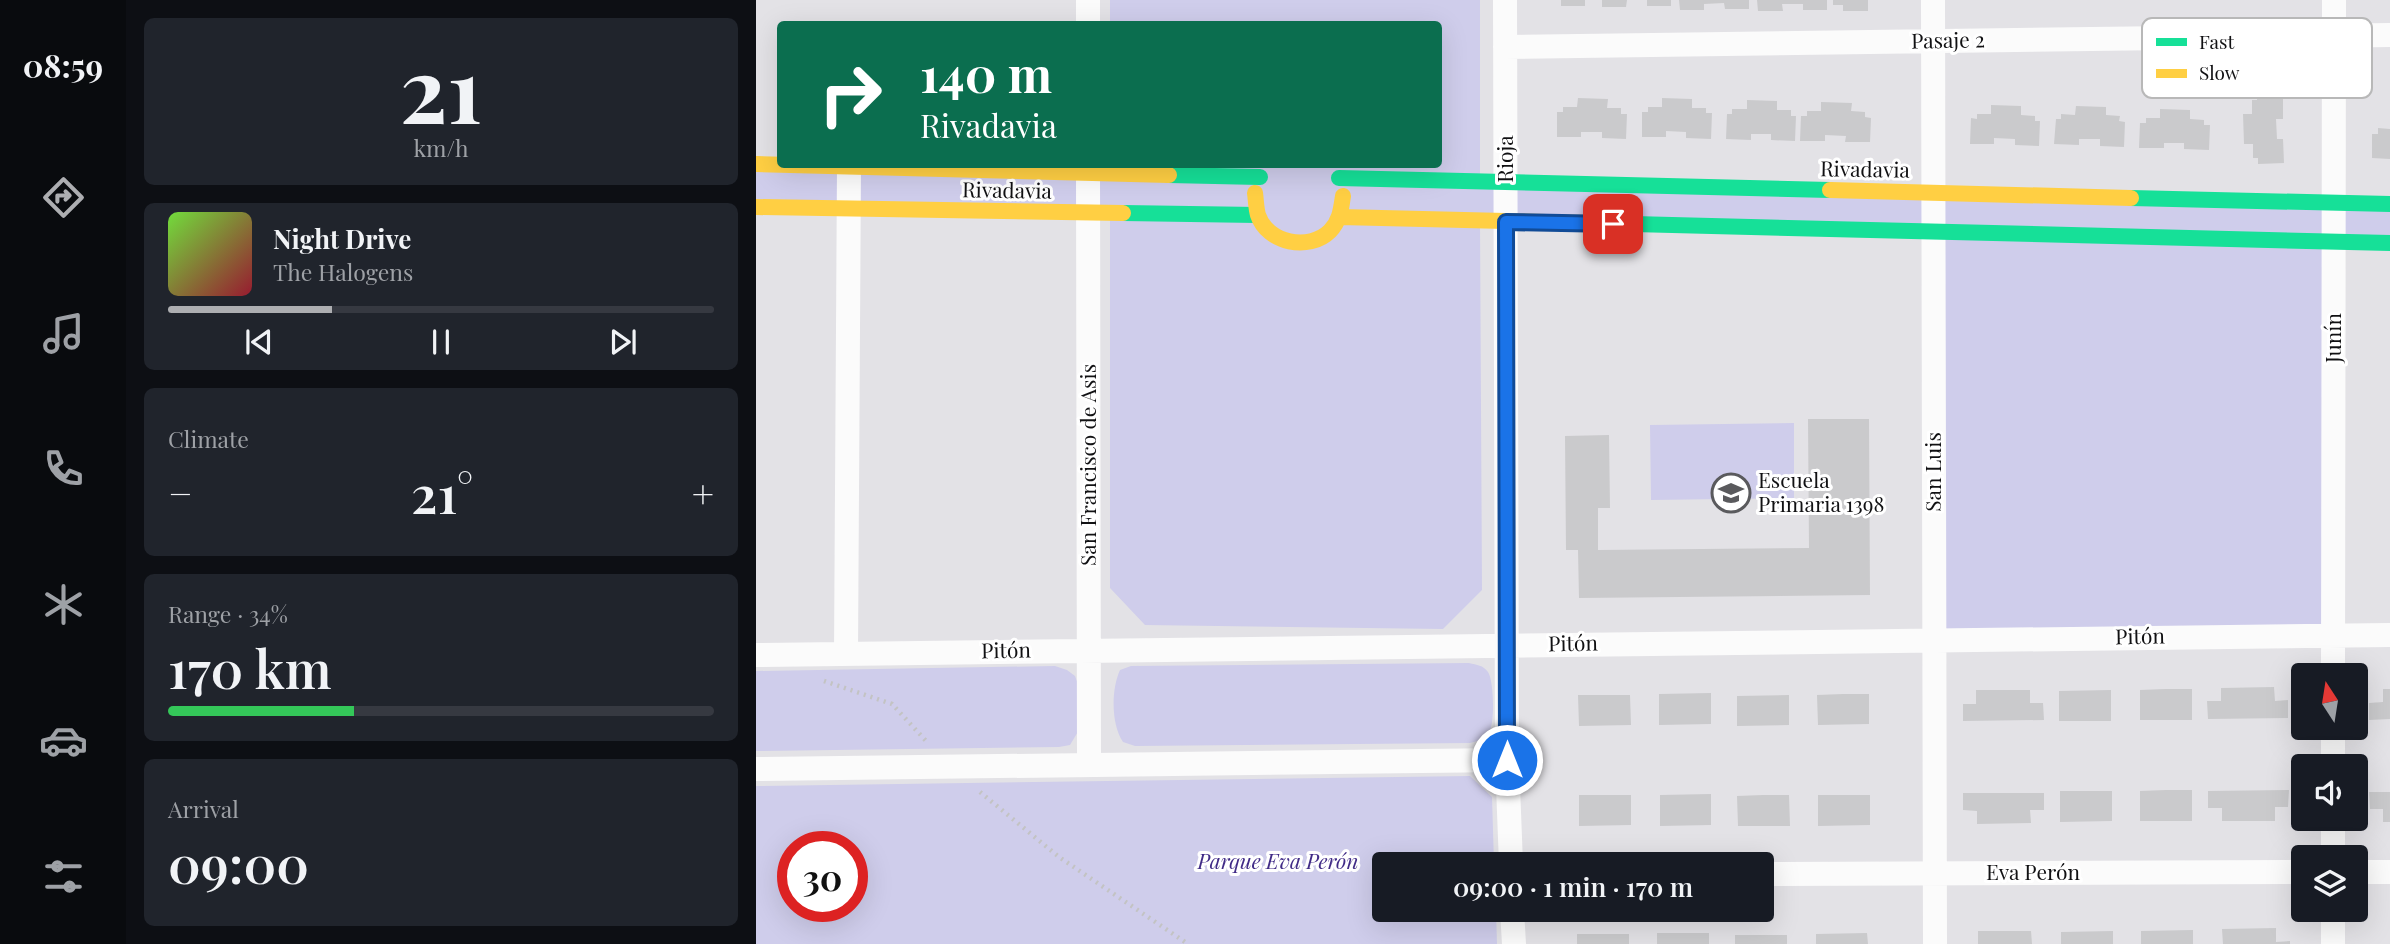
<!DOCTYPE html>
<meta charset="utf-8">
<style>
:root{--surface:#171b24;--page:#20242c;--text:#f1f3f6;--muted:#9ea1a6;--line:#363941;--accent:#adaeb1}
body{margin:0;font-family:"Playfair Display",serif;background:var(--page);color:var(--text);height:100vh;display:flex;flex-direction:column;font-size:26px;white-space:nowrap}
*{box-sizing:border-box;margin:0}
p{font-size:23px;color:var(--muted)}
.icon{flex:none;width:38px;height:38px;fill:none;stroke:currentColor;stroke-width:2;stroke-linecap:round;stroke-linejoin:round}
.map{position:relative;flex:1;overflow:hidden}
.sheet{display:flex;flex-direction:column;gap:18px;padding:18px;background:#0d0f14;width:630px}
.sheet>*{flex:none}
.top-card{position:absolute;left:21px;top:21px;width:665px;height:147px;border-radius:7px;box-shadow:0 7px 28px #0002;background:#0b6e4f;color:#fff;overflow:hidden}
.needle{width:46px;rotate:348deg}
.fabs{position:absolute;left:1535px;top:663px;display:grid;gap:14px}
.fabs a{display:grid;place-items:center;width:77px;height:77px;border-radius:7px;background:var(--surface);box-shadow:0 7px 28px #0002;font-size:35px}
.speed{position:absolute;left:21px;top:831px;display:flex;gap:14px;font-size:35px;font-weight:700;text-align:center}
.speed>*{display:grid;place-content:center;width:91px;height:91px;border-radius:50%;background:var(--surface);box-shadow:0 7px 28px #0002;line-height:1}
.speed .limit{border:10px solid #d22;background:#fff;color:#111}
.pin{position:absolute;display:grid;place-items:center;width:60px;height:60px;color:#fff;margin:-30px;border-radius:14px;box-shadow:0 4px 10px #0006}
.me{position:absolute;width:77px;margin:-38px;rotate:0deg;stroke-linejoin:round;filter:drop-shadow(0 0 5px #0008)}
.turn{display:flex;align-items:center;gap:24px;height:147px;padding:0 28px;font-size:32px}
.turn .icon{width:91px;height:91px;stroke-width:2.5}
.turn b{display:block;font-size:49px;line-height:60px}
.big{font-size:52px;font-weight:600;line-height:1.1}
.sheet .card{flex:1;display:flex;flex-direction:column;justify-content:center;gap:10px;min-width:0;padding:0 24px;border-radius:10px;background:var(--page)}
.sheet .dial{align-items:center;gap:0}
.dial b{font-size:91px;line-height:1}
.song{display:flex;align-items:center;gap:21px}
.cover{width:84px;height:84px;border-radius:10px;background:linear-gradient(135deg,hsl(100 70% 55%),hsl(350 70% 35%))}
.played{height:7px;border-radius:4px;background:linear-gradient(90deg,var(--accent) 30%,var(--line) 30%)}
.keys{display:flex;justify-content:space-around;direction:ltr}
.heat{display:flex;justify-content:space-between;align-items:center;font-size:38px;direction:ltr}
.charge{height:10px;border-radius:5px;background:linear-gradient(90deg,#34c759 34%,var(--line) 0)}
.trip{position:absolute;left:616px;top:852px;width:402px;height:70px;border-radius:7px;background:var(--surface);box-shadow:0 7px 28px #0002;font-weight:600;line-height:70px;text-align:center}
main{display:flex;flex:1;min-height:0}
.tab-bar{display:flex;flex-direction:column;width:126px;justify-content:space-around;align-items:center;background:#090b0e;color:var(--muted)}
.tab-bar .icon{width:49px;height:49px}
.tab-bar .on{color:var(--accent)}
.tab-bar b{font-size:32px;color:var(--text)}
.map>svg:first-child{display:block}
.green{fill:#cfcdeb;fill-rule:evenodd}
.building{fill:#cacacc}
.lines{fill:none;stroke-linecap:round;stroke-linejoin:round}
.path{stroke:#c3c3c3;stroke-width:4.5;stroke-dasharray:2 5;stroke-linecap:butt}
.street{stroke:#fbfbfb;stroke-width:24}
.fast{stroke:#16e098;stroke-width:16}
.slow{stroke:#ffcf43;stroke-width:16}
.route-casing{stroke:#114b97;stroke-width:18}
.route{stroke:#1a73e8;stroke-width:12}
.labels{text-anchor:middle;stroke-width:6;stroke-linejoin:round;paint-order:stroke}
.street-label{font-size:21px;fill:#111113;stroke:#fff}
.poi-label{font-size:21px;fill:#111113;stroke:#fff;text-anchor:start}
.park-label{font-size:21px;font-style:italic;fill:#412b87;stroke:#fff}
.key{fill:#fff;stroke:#b8b8b8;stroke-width:2}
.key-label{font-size:19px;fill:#111113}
</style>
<main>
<nav class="tab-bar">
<b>08:59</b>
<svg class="icon on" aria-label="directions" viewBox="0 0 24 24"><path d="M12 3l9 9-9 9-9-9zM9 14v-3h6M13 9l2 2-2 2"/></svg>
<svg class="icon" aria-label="music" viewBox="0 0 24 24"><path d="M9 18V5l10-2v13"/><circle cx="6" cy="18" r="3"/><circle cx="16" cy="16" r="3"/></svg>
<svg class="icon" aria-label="phone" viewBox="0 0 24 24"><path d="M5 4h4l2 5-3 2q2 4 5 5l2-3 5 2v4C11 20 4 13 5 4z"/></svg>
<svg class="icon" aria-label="climate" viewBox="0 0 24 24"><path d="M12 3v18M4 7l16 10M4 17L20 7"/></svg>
<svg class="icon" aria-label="car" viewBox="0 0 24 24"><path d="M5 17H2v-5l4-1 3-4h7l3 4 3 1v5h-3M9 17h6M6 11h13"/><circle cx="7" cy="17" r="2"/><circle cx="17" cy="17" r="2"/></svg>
<svg class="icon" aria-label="filters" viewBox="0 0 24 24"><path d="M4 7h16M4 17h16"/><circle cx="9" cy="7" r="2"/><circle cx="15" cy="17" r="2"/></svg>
</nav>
<section class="sheet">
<div class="card dial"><b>21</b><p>km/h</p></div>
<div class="card">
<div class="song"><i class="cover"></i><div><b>Night Drive</b><p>The Halogens</p></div></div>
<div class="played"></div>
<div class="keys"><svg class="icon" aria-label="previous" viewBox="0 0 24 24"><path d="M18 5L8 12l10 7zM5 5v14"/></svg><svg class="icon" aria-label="pause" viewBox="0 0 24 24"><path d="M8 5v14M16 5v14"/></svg><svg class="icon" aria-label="next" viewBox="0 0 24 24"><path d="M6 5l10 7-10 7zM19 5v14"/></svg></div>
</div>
<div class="card"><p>Climate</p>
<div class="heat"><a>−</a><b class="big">21°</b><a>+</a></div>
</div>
<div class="card"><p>Range · 34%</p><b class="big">170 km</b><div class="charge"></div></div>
<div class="card"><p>Arrival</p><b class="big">09:00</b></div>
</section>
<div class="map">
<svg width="1634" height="944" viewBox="0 0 1634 944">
<rect width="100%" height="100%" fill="#e3e2e6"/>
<path class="green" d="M354,0H724V181L1634,204V243L1578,242L1577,635L1178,639L1177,232L724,221L726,590L687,629L389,625L354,588V213L0,207V164H682V24H354Z
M1038,423V498L895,500L894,425Z
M713,663C721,665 727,665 732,672C738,681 739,724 733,732C728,739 722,741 714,743L379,746L367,742C355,724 355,690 364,670L375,666Z
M299,666L311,670L319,676L322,684L323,730L314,745L303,747L0,751V671Z
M714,776L736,797L738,864H628V910H740L741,944H0V786ZM96,847V906H37V847Z"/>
<path class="building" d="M805,0H829V6H805Z
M846,0H871L870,7H846Z
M891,0H915V6H891Z
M923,0H993V9H969L968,3L948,4V10H924Z
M1001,0H1071V10H1047V4H1026L1027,11H1002Z
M1077,0H1112V11H1087V5H1077Z
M1501,94H1527V119H1520L1521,139H1527L1528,163L1502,164V158H1497V144H1488L1487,114H1496V100H1501Z
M822,98L852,99L851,108H865V114H871L870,139L846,138V132H825V137H801V112H807V107H821Z
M906,98L936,99V108H950V113H956L955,139L930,138V132L910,131V137H886V112H892V107H906Z
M991,100L1021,101V110H1035V116H1040L1039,141L1015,140V134H995V140L970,139L971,114H976V109H991Z
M1065,102L1096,103L1095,111L1109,112V117L1115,118L1114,142H1089L1090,136L1069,135V141H1044L1045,116H1051V111H1065Z
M1235,105L1265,106V115L1279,116V121H1284L1283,146L1259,145V139L1238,138V144H1214L1215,118L1221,119V114H1235Z
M1320,106L1350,107V115L1364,116L1363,121L1369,122L1368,147L1344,146V139H1323V145L1298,144L1300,119H1305V114L1319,115Z
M1404,109L1434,110V119L1448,120V125H1454L1453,150L1428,149V143H1408V148H1383L1384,123H1390V118H1404Z
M1622,128L1634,129V159L1616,158V134H1622Z
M1052,419H1113L1114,595L823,598L822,550H810L809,436L853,435L854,508H842V550L1053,548Z
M1518,687L1519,701L1532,700V718L1452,719L1451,701H1465V688Z
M1409,689H1436V720H1384V690Z
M1627,689H1634V719L1613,720V703L1627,702Z
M1220,690H1274V703H1287L1288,720L1207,721V704H1220Z
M1355,690V721H1303V691Z
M955,693V724L903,725V694Z
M1087,694H1113V724L1062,725L1061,695Z
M822,695H874L875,725L823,726Z
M1033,695V725L981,726V696Z
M1410,790H1436V821H1384V791Z
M1533,790L1532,807H1519V821H1466V808H1452V791Z
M1304,791H1356V821L1304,822Z
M1613,792H1634V822H1627V809H1614Z
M1207,793H1288V810H1274L1275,823L1221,824V811L1207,810Z
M955,794V825L904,826V795Z
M823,795H875V825L823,826Z
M1007,795H1033L1034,826H982L981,796Z
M1062,795H1114V825L1062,826Z
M1520,928V942L1534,941V944H1467L1466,929Z
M1437,930V944H1385V931Z
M1222,931H1275L1276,944H1222Z
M1357,931V944H1305V932Z
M901,933H953V944H901Z
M1111,933L1112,944H1060V934Z
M821,934H873V944H821Z
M979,935H1031V944H979Z"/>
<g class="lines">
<path class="path" d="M68,681L136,704L172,743
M224,792L303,857L432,944"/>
<path class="street" d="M332,0V24
M749,0L751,760L755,864
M1177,0L1179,944
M749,47L1634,35
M332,164L333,765
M90,653L93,166
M0,655L1634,635
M1577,676L1578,0
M1577,766V728
M0,769L751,760
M1577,858V819
M1600,872H1634
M1006,874L1547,872
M756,910L758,944
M1577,944V910"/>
<path class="fast" d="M413,175L504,177
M583,178L1074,190
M1375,198L1634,204
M367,213L501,215
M877,224L1634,243"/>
<path class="slow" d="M0,164L413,175
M1074,190L1375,198
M499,193C500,200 500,208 502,215C511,243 553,252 574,231C584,221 585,209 587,196
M0,207L367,213
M584,217L877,224"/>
</g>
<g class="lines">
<defs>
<path id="route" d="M751,760L750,222L857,224"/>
</defs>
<use href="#route" class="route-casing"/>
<use href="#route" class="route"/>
</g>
<defs>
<symbol id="school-ring" viewBox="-11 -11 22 22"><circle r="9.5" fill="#fff" stroke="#5a5a5d" stroke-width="1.5"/><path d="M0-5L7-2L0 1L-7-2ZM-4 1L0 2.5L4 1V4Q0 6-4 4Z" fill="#5a5a5d"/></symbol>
</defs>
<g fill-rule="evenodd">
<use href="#school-ring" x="953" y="471" width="44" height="44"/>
</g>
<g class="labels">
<g class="street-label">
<text transform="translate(1192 41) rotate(-1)" y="7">Pasaje 2</text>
<text transform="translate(750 159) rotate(-90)" y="7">Rioja</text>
<text transform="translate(1109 170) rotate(1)" y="7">Rivadavia</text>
<text transform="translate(251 191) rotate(1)" y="7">Rivadavia</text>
<text transform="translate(1578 338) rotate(-90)" y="7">Junín</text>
<text transform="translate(333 465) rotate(-90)" y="7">San Francisco de Asis</text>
<text transform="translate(1178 472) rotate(-90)" y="7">San Luis</text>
<text transform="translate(1384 637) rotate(-1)" y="7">Pitón</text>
<text transform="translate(817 644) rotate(-1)" y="7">Pitón</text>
<text transform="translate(250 651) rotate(-1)" y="7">Pitón</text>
<text x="1277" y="880">Eva Perón</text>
</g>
<g class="poi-label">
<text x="1002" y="488">Escuela<tspan x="1002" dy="24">Primaria 1398</tspan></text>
</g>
<g class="park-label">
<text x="522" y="869">Parque Eva Perón</text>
</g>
</g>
<rect x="1386" y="18" width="230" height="80" rx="10" class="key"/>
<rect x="1400" y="38" width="31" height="8" fill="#16e098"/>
<rect x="1400" y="69" width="31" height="9" fill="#ffcf43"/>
<g class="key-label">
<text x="1443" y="49">Fast</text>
<text x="1443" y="80">Slow</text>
</g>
</svg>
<div class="fabs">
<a><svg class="needle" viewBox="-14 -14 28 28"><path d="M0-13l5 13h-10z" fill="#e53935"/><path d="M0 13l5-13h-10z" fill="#9ea1a6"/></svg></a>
<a><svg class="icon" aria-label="sound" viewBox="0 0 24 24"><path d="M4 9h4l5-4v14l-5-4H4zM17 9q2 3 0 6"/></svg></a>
<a><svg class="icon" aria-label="layers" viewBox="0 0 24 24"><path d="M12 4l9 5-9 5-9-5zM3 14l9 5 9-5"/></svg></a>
</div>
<div class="speed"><div class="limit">30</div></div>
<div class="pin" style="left:857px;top:224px;background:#d93025"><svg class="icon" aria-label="arrive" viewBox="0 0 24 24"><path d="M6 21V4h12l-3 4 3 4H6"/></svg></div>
<svg class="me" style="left:751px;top:760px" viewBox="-20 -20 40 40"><circle r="17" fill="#1a73e8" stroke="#fff" stroke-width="3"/><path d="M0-11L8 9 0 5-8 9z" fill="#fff"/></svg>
<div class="trip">09:00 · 1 min · 170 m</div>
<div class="top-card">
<div class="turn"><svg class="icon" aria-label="right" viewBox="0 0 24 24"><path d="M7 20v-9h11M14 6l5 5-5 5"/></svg><div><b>140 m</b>Rivadavia</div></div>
</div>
</div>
</main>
